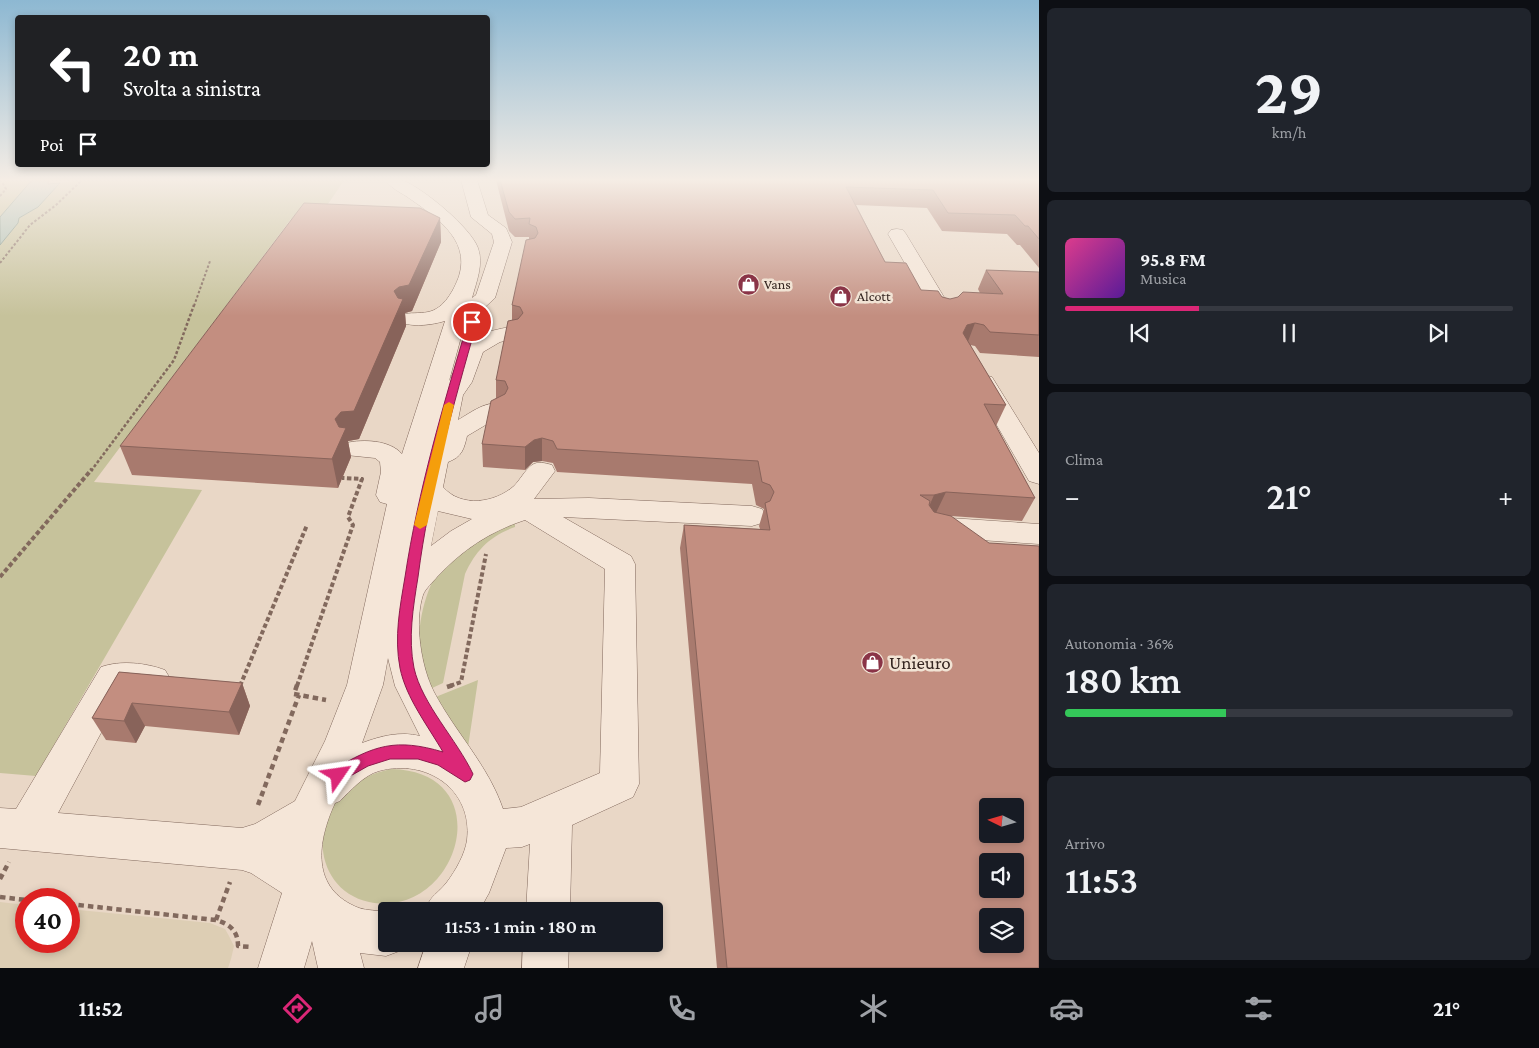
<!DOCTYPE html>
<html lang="it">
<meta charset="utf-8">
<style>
:root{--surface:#171b24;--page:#20242c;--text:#f1f3f6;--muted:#9ea1a6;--line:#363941;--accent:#db2777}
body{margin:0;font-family:"Crimson Pro",serif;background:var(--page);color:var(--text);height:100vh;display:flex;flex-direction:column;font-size:19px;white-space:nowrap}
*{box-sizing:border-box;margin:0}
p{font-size:16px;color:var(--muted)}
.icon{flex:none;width:28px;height:28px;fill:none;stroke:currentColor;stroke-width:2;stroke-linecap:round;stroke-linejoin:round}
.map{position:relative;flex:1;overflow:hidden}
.sheet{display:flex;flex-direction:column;gap:8px;padding:8px;background:#0d0f14;width:500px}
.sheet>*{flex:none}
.hud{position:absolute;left:15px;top:15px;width:475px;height:152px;border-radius:5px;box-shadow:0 2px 8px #0003;background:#202124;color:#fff;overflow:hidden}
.needle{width:32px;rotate:275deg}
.buttons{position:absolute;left:979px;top:798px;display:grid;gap:10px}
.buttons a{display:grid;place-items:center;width:45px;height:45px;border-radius:5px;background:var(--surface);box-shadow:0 2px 8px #0003;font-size:25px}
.speed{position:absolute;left:15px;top:888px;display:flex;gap:10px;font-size:25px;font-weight:700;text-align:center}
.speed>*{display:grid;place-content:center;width:65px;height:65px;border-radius:50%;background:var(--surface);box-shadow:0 2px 8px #0003;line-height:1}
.speed .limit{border:8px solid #d22;background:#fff;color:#111}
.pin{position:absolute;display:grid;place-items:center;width:42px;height:42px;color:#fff;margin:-21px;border:2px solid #fff;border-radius:50%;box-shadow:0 1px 5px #0007}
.me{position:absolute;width:55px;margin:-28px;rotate:58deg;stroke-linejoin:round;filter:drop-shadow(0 0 4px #0008)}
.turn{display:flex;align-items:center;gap:18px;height:105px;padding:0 25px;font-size:22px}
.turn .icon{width:65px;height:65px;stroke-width:2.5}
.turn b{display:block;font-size:35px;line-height:42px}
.then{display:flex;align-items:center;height:48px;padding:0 25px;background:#0003;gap:10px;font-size:19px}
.big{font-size:38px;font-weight:600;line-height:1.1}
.sheet .card{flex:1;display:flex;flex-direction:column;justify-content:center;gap:8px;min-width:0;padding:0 18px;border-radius:8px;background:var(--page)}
.sheet .dial{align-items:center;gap:0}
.dial b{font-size:65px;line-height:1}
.song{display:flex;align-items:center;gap:15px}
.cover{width:60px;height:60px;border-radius:8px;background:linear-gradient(135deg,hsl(330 70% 55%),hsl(270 70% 35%))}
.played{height:5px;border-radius:2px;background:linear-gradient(90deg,var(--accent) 30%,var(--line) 30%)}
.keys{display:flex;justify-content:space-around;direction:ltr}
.heat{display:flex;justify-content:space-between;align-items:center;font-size:28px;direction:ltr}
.charge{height:8px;border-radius:4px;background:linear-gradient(90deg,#34c759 36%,var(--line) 0)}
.trip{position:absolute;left:378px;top:902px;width:285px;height:50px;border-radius:5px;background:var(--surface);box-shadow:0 2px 8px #0003;font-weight:600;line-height:50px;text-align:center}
.menu{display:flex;height:80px;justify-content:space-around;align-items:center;background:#090b0e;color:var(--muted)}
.menu .icon{width:35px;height:35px}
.menu .current{color:var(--accent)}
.menu b{font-size:22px;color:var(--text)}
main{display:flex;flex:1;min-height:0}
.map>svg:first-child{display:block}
.farmland{fill:#ddceb4}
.green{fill:#c6c29b}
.water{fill:#a6bdb2;stroke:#6e8a7d}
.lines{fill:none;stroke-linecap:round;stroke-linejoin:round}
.minor-casing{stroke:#82695d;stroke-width:1}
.path-far3{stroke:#82695d;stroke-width:2;stroke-dasharray:2.5 2;stroke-linecap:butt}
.path-far2{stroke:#82695d;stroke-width:2.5;stroke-dasharray:3 2;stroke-linecap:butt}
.path-far1{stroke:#82695d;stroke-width:4;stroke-dasharray:4.5 2.5;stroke-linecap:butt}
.path{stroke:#82695d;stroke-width:4.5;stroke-dasharray:5.5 4;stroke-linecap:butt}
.minor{fill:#f5e6d8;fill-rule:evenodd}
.wall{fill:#a87a6e}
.shaded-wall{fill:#88635a}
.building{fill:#c38e80;stroke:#88635a;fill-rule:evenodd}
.route{fill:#db2777;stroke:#8e194d}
.slow{fill:#f59e0b}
.labels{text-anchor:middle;stroke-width:5;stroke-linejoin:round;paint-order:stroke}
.far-poi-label{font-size:14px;fill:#342520;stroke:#f1e3d4;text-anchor:start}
.near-poi-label{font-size:19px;fill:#342520;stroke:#f1e3d4;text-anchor:start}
</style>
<main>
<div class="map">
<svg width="1039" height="968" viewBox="0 0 1039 968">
<rect width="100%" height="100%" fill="#e9d7c6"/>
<path class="farmland" d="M0,902L26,905V941H69V909L210,923L225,929L229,936L234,946L231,959L228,968H0Z"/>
<path class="green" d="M0,180H32L0,217Z
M81,180H355L343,182L317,220L291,219L94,482L202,490L36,776L0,773V245L18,223L19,218L38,207L60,183Z
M515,522V527C490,536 476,550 465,574L443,683L430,689C427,684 422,678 421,672C414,635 423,583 450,556C460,546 501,529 515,522Z
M478,680L468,747L433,698Z
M392,769C502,772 459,920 369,902C323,892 310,839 335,802C338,799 343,795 346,792C362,778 372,773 392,769Z"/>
<path class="water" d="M32,180H50L48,184L60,183L38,207L19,218L18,223L0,245V217Z"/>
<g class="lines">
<defs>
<path id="minor" d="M385,180C391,180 399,179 404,181C424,189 471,228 478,248C484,264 476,283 472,298L476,295L494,242L492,234L471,217L461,180H477L488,215L506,228L512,242L495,298L484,308L477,310L469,308L449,381C463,358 458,339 491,331C501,329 508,326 518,328L521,333L518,338L500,342L483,352L472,382L463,395L458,420C472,412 486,400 504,404L507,409L504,414L467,436C464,449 462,457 448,462L443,487C461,508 495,503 514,486C520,480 525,470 532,465C538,461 545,463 552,465L555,471L534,499L589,498L752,506L762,509L766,516L762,523L752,526L563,517L631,556L635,564L639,784L633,797L572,825L570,911H526L530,844L522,847L506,848L489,893L479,911H425C431,894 437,895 447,882C456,870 465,854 467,840C473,789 426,758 379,771C364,775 350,791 340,801L335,803C317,842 310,889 359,908C367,911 378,910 386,912V944H404L402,950L386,956L360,953L364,968H318L312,941L304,968H258L282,893L251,873L242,870L0,848V808L16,809L101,667C121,660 146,663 165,670L171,680L165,690L153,695L123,692L58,813L242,828L255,824L295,801L325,741L347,685L387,504L380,502L376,495L381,472L380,462L375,458L346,455L342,449L346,443C363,439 390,440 402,454L445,321C431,325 416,327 402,323L398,319L402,315C410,312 419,314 428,312C444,309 454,290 459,276C471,238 433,215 406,196C399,192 390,187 385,180ZM438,511L472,519L451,531L431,546ZM525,520L605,569L600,773L521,807L503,809C488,765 455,732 434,692C421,667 414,622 423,595C425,589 433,582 437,577C461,551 490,531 525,520ZM388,658L395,686L420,736C400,731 381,736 362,743L383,685Z
M897,229L903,230L906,234L953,312L950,316L943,318L936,316L933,312L888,234L891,230Z
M984,375L992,377L1039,453V484L1029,481L972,382L976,377Z
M935,517L1039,524V544L935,537L925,534L920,527L925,520Z
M426,944H472L464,968H418Z
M523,944H569L568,968H522Z"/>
</defs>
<use href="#minor" class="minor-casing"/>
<path class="path-far3" d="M56,180H58
M0,196L6,189L1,180
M0,263L30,225L56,205L82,180
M194,306L210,261"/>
<path class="path-far2" d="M91,471L174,360L194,305"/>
<path class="path-far1" d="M0,577L92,469
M240,686L307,525
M297,686L353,525L348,517L362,479L342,478
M450,686L461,682L486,554"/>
<path class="path" d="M297,685L294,694L326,700
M447,687L453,685
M258,805L299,695
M0,879L9,862
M0,897L26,900
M69,904L216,920C230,924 238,931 238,946L251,947
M216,920L230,882"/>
<use href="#minor" class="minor"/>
</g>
<path class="wall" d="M496,180H1039V268L1020,245H1017L1007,234L942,231L927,208L856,205L885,262L921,290L950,299L980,293L978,289L986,270L1039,272V357L980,353L975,346L970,345L1006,405L996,426L1035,498L1022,521L951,516L1039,968H717L680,548L684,525L760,529L759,526L764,509L756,505L752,484L557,472L553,463L542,461L533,462L525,470L483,467L482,444L496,398V380L512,320V305L529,239V237H515L509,231Z
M440,218L441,242L412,311L405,313L406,326L359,439L348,441L351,457L338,488L132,475L120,446Z
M119,672L242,683L250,706L239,735L145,726L136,743L106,740L92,718Z"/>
<path class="shaded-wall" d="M440,218L441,242L412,311L405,313L406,326L359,439L348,441L351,457L338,488L332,459L335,419L341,412L394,291Z
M975,323L967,344L963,333L967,325Z
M542,438V461L533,462L525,470V447L534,440Z
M946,492L935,515L924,518L934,495Z
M242,683L250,706L239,735L229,712Z
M132,703L145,726L136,743L124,721Z"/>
<path class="building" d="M500,180H1039V239L1028,226H1025L1015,215L948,213L933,190L846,187L885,262L906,263L921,290L938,291L942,297L950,299L958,297L963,292L1003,294L986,270L1039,272V335L990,332L984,325L975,323L967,325L963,333L1006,405L984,404L1035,498L946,492L934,495H920L930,501L929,505L934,512L951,516L989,543L1039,546V968H727L684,525L770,530L765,503L770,501L774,492L770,485L762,482L758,461L557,449L553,441L542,438L534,440L525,447L482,444L491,401L505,394L508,388L505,381L496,380L508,321L518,319L523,313L520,307L512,305L526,240L535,238L538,233L536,227L529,224L530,218L515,219L509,212ZM988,806H1015V834H988ZM988,861H1015V889H988ZM988,916H1015V944H988Z
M304,203L420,208L440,218L409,285L399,287L394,291L398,298L403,299L354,411L341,412L335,419L339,427L346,428L332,459L120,446Z
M119,672L242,683L229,712L132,703L124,721L92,718Z"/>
<linearGradient id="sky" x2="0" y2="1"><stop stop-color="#8db8d2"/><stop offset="0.57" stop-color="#f5ede5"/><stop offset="1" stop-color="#f5ede5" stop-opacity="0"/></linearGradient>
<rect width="1039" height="316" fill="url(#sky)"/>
<path class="route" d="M472,319L477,322C453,406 429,491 418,577C413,608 408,638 414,668C422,704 457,740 473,774L470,780L465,782L438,765L418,759H390L368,766L338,783L333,781L330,775L333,770C374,745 396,738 443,752C428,726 406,698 400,668C394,637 400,607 405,577C418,491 443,406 468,322Z"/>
<path class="slow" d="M449,402L454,405L427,525L420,529L414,525L444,405Z"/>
<defs>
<symbol id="shop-disc" viewBox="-11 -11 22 22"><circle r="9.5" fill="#8a3447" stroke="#f1e3d4"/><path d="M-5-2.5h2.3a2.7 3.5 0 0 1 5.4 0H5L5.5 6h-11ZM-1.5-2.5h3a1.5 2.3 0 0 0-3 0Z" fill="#fff"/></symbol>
</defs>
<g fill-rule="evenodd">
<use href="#shop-disc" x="736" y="272" width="25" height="25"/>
<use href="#shop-disc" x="828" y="284" width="25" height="25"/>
<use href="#shop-disc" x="860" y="650" width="25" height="25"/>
</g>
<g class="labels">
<g class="far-poi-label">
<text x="764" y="289">Vans</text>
<text x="857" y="301">Alcott</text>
</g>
<g class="near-poi-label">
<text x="889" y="669">Unieuro</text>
</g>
</g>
</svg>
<div class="buttons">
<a><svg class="needle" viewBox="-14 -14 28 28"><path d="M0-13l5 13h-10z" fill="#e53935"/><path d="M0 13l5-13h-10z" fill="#9ea1a6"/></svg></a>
<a><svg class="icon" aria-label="sound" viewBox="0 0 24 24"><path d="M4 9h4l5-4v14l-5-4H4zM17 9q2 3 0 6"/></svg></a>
<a><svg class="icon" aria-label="layers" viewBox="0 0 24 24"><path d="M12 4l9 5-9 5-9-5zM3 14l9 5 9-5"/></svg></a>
</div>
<div class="speed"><div class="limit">40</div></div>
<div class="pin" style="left:472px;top:322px;background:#d93025"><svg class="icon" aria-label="arrive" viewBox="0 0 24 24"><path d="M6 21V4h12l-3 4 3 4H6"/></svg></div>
<svg class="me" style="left:338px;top:775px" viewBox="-20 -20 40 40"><path d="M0-17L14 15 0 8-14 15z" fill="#db2777" stroke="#fff" stroke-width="4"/></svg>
<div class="trip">11:53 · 1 min · 180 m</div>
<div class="hud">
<div class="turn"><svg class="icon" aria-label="left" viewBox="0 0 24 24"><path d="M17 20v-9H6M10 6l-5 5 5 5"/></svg><div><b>20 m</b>Svolta a sinistra</div></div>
<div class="then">Poi<svg class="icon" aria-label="arrive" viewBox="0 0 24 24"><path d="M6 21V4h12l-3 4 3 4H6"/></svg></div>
</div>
</div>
<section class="sheet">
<div class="card dial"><b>29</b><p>km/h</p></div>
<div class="card">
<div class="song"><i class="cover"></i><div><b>95.8 FM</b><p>Musica</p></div></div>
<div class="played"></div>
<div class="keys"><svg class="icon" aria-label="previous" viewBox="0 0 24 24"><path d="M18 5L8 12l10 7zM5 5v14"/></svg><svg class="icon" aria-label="pause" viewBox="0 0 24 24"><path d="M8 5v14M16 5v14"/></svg><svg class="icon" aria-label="next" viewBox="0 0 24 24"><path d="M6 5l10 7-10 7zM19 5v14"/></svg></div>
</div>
<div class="card"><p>Clima</p>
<div class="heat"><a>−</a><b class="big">21°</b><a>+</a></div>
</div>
<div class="card"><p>Autonomia · 36%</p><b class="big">180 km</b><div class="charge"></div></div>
<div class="card"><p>Arrivo</p><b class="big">11:53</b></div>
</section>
</main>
<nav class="menu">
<b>11:52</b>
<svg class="icon current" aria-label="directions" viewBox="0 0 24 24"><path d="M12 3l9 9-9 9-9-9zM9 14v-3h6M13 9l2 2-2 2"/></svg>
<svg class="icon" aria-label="music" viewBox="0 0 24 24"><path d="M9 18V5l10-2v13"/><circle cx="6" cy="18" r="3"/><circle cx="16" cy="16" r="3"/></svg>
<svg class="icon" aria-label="phone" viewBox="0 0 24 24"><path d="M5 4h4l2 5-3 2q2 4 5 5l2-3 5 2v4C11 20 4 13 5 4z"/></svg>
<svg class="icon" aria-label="climate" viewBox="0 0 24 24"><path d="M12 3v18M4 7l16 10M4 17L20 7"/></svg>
<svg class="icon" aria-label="car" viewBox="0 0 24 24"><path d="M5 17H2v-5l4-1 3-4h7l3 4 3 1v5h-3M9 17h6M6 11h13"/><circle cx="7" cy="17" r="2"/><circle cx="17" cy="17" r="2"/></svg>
<svg class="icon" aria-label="filters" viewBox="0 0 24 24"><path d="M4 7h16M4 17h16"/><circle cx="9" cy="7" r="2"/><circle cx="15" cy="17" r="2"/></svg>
<b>21°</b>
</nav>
